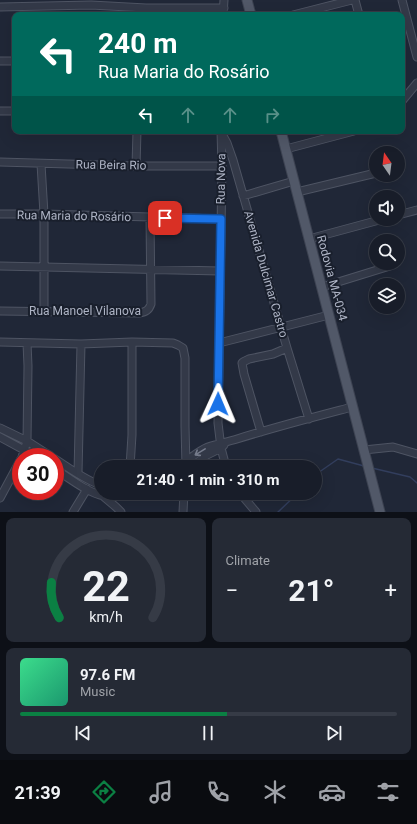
<!DOCTYPE html>
<meta charset="utf-8">
<style>
:root{--surface:#181d29;--page:#252a35;--text:#f1f3f6;--muted:#9fa2a8;--line:#363b46;--accent:#0b8043}
body{margin:0;font-family:Roboto,sans-serif;background:var(--page);color:var(--text);height:100vh;display:flex;flex-direction:column;font-size:15px;white-space:nowrap}
*{box-sizing:border-box;margin:0}
p{font-size:13px;color:var(--muted)}
.icon{flex:none;width:22px;height:22px;fill:none;stroke:currentColor;stroke-width:2;stroke-linecap:round;stroke-linejoin:round}
.map{position:relative;height:512px;overflow:hidden}
.sheet{display:flex;flex-direction:column;gap:6px;padding:6px;background:#0d1017;flex:1}
.sheet>*{flex:none}
.banner{position:absolute;left:12px;top:12px;width:393px;height:122px;border-radius:8px;box-shadow:0 4px 16px #0002,0 0 0 1px var(--line);background:#00695c;color:#fff;overflow:hidden}
.needle{width:26px;rotate:346deg}
.tools{position:absolute;left:369px;top:146px;display:grid;gap:8px}
.tools a{display:grid;place-items:center;width:36px;height:36px;border-radius:50%;background:var(--surface);box-shadow:0 4px 16px #0002,0 0 0 1px var(--line);font-size:20px}
.speed{position:absolute;left:12px;top:448px;display:flex;gap:8px;font-size:20px;font-weight:700;text-align:center}
.speed>*{display:grid;place-content:center;width:52px;height:52px;border-radius:50%;background:var(--surface);box-shadow:0 4px 16px #0002,0 0 0 1px var(--line);line-height:1}
.speed .limit{border:6px solid #d22;background:#fff;color:#111}
.pin{position:absolute;display:grid;place-items:center;width:34px;height:34px;color:#fff;margin:-17px;border-radius:8px;box-shadow:0 2px 6px #0006}
.me{position:absolute;width:44px;margin:-22px;rotate:1deg;stroke-linejoin:round;filter:drop-shadow(0 0 3px #0008)}
.turn{display:flex;align-items:center;gap:14px;height:84px;padding:0 20px;font-size:18px}
.turn .icon{width:52px;height:52px;stroke-width:2.5}
.turn b{display:block;font-size:28px;line-height:34px}
.lanes{display:flex;align-items:center;height:38px;padding:0 20px;background:#0003;justify-content:center;gap:20px;direction:ltr}
.lanes .off{opacity:.35}
.big{font-size:30px;font-weight:700;line-height:1.1}
.sheet .tile{flex:1;display:flex;flex-direction:column;justify-content:center;gap:6px;min-width:0;padding:0 14px;border-radius:8px;background:var(--page)}
.sheet .dial{align-items:center;gap:0}
.dial svg{height:104px;overflow:visible;fill:none;stroke:var(--line);stroke-width:7;stroke-linecap:round;text-anchor:middle}
.dial text{fill:var(--text);stroke:none}
.song{display:flex;align-items:center;gap:12px}
.cover{width:48px;height:48px;border-radius:6px;background:linear-gradient(135deg,hsl(150 70% 55%),hsl(160 70% 35%))}
.played{height:4px;border-radius:2px;background:linear-gradient(90deg,var(--accent) 55%,var(--line) 55%)}
.keys{display:flex;justify-content:space-around;direction:ltr}
.heat{display:flex;justify-content:space-between;align-items:center;font-size:22px;direction:ltr}
.sheet .tiles{flex:1;display:grid;gap:6px;grid-template-columns:1fr 1fr}
.tile:last-child{grid-column:span 2}
.trip{position:absolute;left:94px;top:460px;width:228px;height:40px;border-radius:20px;background:var(--surface);box-shadow:0 4px 16px #0002,0 0 0 1px var(--line);font-weight:700;line-height:40px;text-align:center}
.tabs{display:flex;height:64px;justify-content:space-around;align-items:center;background:#0a0c10;color:var(--muted)}
.tabs .icon{width:28px;height:28px}
.tabs .active{color:var(--accent)}
.tabs b{font-size:18px;color:var(--text)}
.map>svg:first-child{display:block}
.lines{fill:none;stroke-linecap:round;stroke-linejoin:round}
.stream{stroke:#323e5d;stroke-width:1.5}
.minor-casing{stroke:#4e5463;stroke-width:9}
.major-casing{stroke:#3d4352;stroke-width:11}
.minor{stroke:#333948;stroke-width:7}
.major{stroke:#515868;stroke-width:9}
.oneway{stroke:#777d8d}
.route-casing{stroke:#114b97;stroke-width:10}
.route{stroke:#1a73e8;stroke-width:7}
.labels{text-anchor:middle;stroke-width:4;stroke-linejoin:round;paint-order:stroke}
.street-label{font-size:12px;fill:#aeb4c5;stroke:#191f2c}
</style>
<div class="map">
<svg width="417" height="512" viewBox="0 0 417 512">
<rect width="100%" height="100%" fill="#202737"/>
<g class="lines">
<path class="stream" d="M372,468L410,477L417,483
M315,475L338,459L364,466
M278,512L298,493"/>
<defs>
<path id="minor" d="M355,0L359,15
M402,0L417,57
M0,7L91,5L146,8H224
M223,15L224,0
M293,15L352,0
M0,61H15
M402,101L417,83
M0,111H15
M221,131L222,166L218,423L221,448L226,467
M222,134L227,143L233,160L287,348L309,419
M286,149L354,131
M0,162L136,166H222
M41,164L44,214V312
M136,166L137,131
M297,192L376,173
M243,196L294,181
M0,214H44L221,219
M398,215L417,210
M309,239L383,219
M0,266L220,271
M322,287L390,266
M0,311L139,313C146,312 149,310 151,304L150,217
M0,342L81,344L132,342L173,343L178,345L183,348L185,358V426L186,467
M219,343L329,315
M0,428L27,441L52,457
M261,432L244,374L242,363L243,362L249,359L273,354L287,348
M0,437L37,457
M364,450L393,447L417,454
M22,457L27,441L28,366L27,343
M55,459C68,467 86,481 101,485
M130,467L132,435V342
M177,467C188,461 196,452 208,447C217,444 227,442 237,439C275,427 314,417 352,407
M191,467L207,455L221,448L224,445
M55,469C69,478 88,493 104,496C115,497 125,495 136,493
M78,473L81,344
M240,493L256,512
M103,496L116,507L121,512
M0,498L21,459
M73,512L87,489
M183,512L184,493"/>
<path id="major" d="M247,0L251,15
M281,131L380,512"/>
</defs>
<use href="#minor" class="minor-casing"/>
<use href="#major" class="major-casing"/>
<use href="#minor" class="minor"/>
<use href="#major" class="major"/>
</g>
<defs><path id="oneway-shaft" d="M-6 0H5M1.5-3L5.5 0L1.5 3" fill="none" stroke-width="1.6" stroke-linecap="round" stroke-linejoin="round"/></defs>
<use class="oneway" href="#oneway-shaft" transform="translate(200 452) rotate(149)"/>
<g class="lines">
<defs>
<path id="route" d="M165,218L221,219L218,404"/>
</defs>
<use href="#route" class="route-casing"/>
<use href="#route" class="route"/>
</g>
<g class="labels">
<g class="street-label">
<text transform="translate(111 165) rotate(1)" y="4">Rua Beira Rio</text>
<text transform="translate(221 179) rotate(-89)" y="4">Rua Nova</text>
<text transform="translate(74 216) rotate(1)" y="4">Rua Maria do Rosário</text>
<text transform="translate(266 274) rotate(74)" y="4">Avenida Dulcimar Castro</text>
<text transform="translate(332 278) rotate(75)" y="4">Rodovia MA-034</text>
<text x="85" y="315">Rua Manoel Vilanova</text>
</g>
</g>
</svg>
<div class="tools">
<a><svg class="needle" viewBox="-14 -14 28 28"><path d="M0-13l5 13h-10z" fill="#e53935"/><path d="M0 13l5-13h-10z" fill="#9fa2a8"/></svg></a>
<a><svg class="icon" aria-label="sound" viewBox="0 0 24 24"><path d="M4 9h4l5-4v14l-5-4H4zM17 9q2 3 0 6"/></svg></a>
<a><svg class="icon" aria-label="search" viewBox="0 0 24 24"><circle cx="10" cy="10" r="6"/><path d="M15 15l6 6"/></svg></a>
<a><svg class="icon" aria-label="layers" viewBox="0 0 24 24"><path d="M12 4l9 5-9 5-9-5zM3 14l9 5 9-5"/></svg></a>
</div>
<div class="speed"><div class="limit">30</div></div>
<div class="pin" style="left:165px;top:218px;background:#d93025"><svg class="icon" aria-label="arrive" viewBox="0 0 24 24"><path d="M6 21V4h12l-3 4 3 4H6"/></svg></div>
<svg class="me" style="left:218px;top:404px" viewBox="-20 -20 40 40"><path d="M0-17L14 15 0 8-14 15z" fill="#1a73e8" stroke="#fff" stroke-width="4"/></svg>
<div class="trip">21:40 · 1 min · 310 m</div>
<div class="banner">
<div class="turn"><svg class="icon" aria-label="left" viewBox="0 0 24 24"><path d="M17 20v-9H6M10 6l-5 5 5 5"/></svg><div><b>240 m</b>Rua Maria do Rosário</div></div>
<div class="lanes"><svg class="icon" aria-label="left" viewBox="0 0 24 24"><path d="M17 20v-9H6M10 6l-5 5 5 5"/></svg><svg class="icon off" aria-label="ahead" viewBox="0 0 24 24"><path d="M12 20V5M6 11l6-6 6 6"/></svg><svg class="icon off" aria-label="ahead" viewBox="0 0 24 24"><path d="M12 20V5M6 11l6-6 6 6"/></svg><svg class="icon off" aria-label="right" viewBox="0 0 24 24"><path d="M7 20v-9h11M14 6l5 5-5 5"/></svg></div>
</div>
</div>
<section class="sheet">
<div class="tiles">
<div class="tile dial"><svg viewBox="0 0 100 80">
<path d="M14 69A42 42 0 1 1 86 69"/>
<path d="M14 69A42 42 0 0 1 8 42" stroke="#0b8043"/>
<text x="50" y="56" font-size="32" font-weight="700">22</text>
<text x="50" y="72" font-size="11">km/h</text>
</svg></div>
<div class="tile"><p>Climate</p>
<div class="heat"><a>−</a><b class="big">21°</b><a>+</a></div>
</div>
<div class="tile">
<div class="song"><i class="cover"></i><div><b>97.6 FM</b><p>Music</p></div></div>
<div class="played"></div>
<div class="keys"><svg class="icon" aria-label="previous" viewBox="0 0 24 24"><path d="M18 5L8 12l10 7zM5 5v14"/></svg><svg class="icon" aria-label="pause" viewBox="0 0 24 24"><path d="M8 5v14M16 5v14"/></svg><svg class="icon" aria-label="next" viewBox="0 0 24 24"><path d="M6 5l10 7-10 7zM19 5v14"/></svg></div>
</div>
</div>
</section>
<nav class="tabs">
<b>21:39</b>
<svg class="icon active" aria-label="directions" viewBox="0 0 24 24"><path d="M12 3l9 9-9 9-9-9zM9 14v-3h6M13 9l2 2-2 2"/></svg>
<svg class="icon" aria-label="music" viewBox="0 0 24 24"><path d="M9 18V5l10-2v13"/><circle cx="6" cy="18" r="3"/><circle cx="16" cy="16" r="3"/></svg>
<svg class="icon" aria-label="phone" viewBox="0 0 24 24"><path d="M5 4h4l2 5-3 2q2 4 5 5l2-3 5 2v4C11 20 4 13 5 4z"/></svg>
<svg class="icon" aria-label="climate" viewBox="0 0 24 24"><path d="M12 3v18M4 7l16 10M4 17L20 7"/></svg>
<svg class="icon" aria-label="car" viewBox="0 0 24 24"><path d="M5 17H2v-5l4-1 3-4h7l3 4 3 1v5h-3M9 17h6M6 11h13"/><circle cx="7" cy="17" r="2"/><circle cx="17" cy="17" r="2"/></svg>
<svg class="icon" aria-label="filters" viewBox="0 0 24 24"><path d="M4 7h16M4 17h16"/><circle cx="9" cy="7" r="2"/><circle cx="15" cy="17" r="2"/></svg>
</nav>
